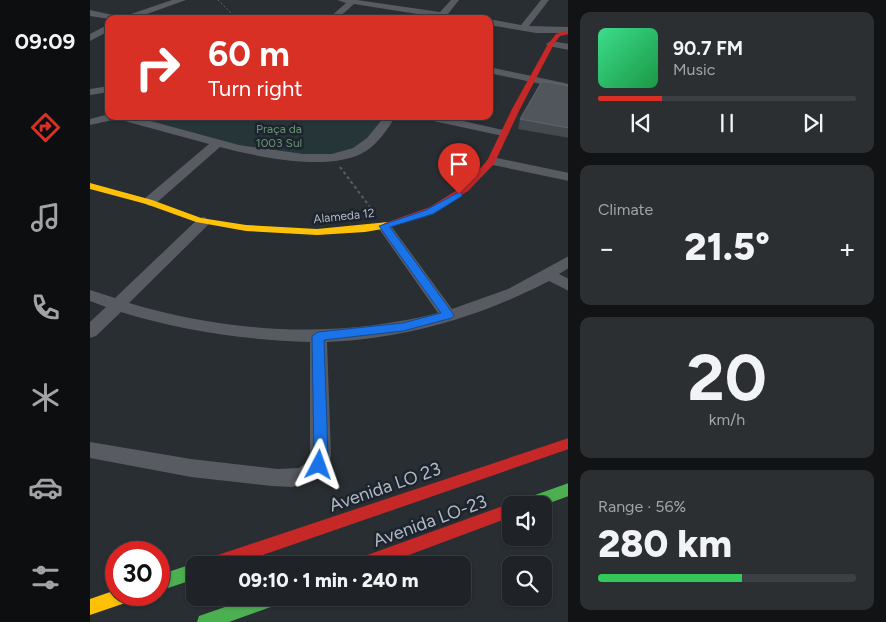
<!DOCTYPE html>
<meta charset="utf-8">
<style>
:root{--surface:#1f2226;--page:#2c2f32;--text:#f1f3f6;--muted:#a1a4a7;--line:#3c3f43;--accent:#d93025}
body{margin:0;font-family:Figtree,sans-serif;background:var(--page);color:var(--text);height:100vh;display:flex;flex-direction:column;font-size:19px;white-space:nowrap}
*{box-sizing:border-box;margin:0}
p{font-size:16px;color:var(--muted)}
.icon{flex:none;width:28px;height:28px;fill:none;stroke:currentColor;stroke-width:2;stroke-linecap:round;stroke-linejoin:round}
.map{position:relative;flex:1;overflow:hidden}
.panel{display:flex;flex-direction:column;gap:12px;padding:12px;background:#111315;width:318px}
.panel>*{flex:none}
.top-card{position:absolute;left:15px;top:15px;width:388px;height:105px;border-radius:10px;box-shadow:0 1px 4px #0004,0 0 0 1px var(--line);background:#d93025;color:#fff;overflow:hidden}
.fabs{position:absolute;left:412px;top:496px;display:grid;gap:10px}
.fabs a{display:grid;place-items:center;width:50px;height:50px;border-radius:10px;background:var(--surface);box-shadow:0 1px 4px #0004,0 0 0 1px var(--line);font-size:25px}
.speed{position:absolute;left:15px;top:541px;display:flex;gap:10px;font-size:25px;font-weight:700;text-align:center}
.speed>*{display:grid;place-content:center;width:65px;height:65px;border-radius:50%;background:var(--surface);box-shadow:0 1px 4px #0004,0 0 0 1px var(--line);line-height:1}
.speed .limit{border:8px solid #d22;background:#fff;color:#111}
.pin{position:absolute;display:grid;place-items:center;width:42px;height:42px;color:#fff;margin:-51px -21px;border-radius:50% 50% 50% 0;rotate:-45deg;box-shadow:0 0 5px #0007}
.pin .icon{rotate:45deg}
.me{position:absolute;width:55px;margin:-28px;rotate:4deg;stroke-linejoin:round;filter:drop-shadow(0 0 4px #0008)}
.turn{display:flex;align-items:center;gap:18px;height:105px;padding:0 20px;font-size:22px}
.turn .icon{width:65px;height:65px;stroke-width:2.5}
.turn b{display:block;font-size:35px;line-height:42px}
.big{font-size:38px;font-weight:800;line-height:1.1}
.panel .tile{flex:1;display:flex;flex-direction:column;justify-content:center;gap:8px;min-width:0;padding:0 18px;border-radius:10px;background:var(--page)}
.panel .dial{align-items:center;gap:0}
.dial b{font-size:65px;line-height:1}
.song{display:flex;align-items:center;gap:15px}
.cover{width:60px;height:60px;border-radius:8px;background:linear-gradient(135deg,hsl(150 70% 55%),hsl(140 70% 35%))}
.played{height:5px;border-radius:2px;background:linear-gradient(90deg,var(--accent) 25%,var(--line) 25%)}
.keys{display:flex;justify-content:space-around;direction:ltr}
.heat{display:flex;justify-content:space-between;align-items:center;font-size:28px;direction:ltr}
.charge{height:8px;border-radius:4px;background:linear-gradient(90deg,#34c759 56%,var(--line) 0)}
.trip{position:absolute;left:96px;top:556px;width:285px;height:50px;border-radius:10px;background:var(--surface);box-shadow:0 1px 4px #0004,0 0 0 1px var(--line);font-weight:800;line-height:50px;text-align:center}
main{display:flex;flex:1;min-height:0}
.menu{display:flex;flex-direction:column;width:90px;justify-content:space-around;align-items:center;background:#0c0e0f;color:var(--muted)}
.menu .icon{width:35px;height:35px}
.menu .current{color:var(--accent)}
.menu b{font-size:22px;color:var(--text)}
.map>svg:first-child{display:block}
.green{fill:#263638}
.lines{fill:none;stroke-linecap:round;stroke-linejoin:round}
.path-far1{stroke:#5a5f63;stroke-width:1;stroke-dasharray:2 2;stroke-linecap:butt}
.path{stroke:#5a5f63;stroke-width:2;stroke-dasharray:3 3;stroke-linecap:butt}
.street{fill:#585b61;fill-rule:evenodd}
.fast{fill:#4caf50;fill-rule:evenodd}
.slow{fill:#ffc107;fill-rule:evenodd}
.jam{fill:#c62828;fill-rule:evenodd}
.wall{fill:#454a51}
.building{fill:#51565d;stroke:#60666d}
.route{fill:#1a73e8;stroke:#114b97}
.labels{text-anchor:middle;stroke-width:5;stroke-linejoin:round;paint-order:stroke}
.far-park-label{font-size:12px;fill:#6b9374;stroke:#1c242d}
.far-street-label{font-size:12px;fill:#b2b9c4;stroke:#1c242d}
.near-street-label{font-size:18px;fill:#b2b9c4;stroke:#1c242d}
</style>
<main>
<nav class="menu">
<b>09:09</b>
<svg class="icon current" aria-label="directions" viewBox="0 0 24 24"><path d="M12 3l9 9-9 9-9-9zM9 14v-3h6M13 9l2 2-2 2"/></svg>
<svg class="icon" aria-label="music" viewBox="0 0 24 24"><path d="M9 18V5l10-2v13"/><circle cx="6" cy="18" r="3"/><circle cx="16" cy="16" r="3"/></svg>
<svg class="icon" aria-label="phone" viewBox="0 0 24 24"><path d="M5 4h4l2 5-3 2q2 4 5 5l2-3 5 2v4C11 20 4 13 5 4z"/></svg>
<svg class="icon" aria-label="climate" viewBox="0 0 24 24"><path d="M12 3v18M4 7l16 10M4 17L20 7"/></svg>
<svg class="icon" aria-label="car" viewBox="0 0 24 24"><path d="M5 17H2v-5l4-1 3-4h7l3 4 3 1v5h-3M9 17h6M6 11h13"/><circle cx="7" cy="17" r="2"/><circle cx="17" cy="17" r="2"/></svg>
<svg class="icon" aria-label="filters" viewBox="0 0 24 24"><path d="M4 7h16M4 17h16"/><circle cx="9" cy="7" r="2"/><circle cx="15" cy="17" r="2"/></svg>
</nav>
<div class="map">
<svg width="479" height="622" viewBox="0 0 479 622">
<rect width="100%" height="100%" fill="#292e33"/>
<path class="green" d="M29,116H302L261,153L191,157Z"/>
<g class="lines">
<path class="path-far1" d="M128,0L147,19"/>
<path class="path" d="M250,167L286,215"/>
<path class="street" d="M82,0H96L43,19H19L0,16V10L32,17Z
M247,0H267L350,12L361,0H369L358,14L381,19H345L346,17L264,4L247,19H238L256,3Z
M451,0H459L439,26L479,27V33H446L399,25V19L431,25Z
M19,24V31L0,41V34Z
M461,41L479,44V50L458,46L456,44Z
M399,67L479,84V90L399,73Z
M19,86V92L0,95V89Z
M19,114V116H42L149,145L213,154H242L263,148L277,138L295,116H306C298,128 289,143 276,151C242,173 168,157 130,147L64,205L59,206L52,202L54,199L119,144L27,119L0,125V119Z
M329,116H351L413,130L419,133L413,136L334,119Z
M402,157L479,173V181L398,164L396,161Z
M114,217L121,221L119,224L39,303C140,333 246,339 348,313L287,226L294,222L299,223L362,309L418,289L479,256V268L469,274L479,279V291L459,281C390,317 314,339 237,342L241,456L235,472L225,480L202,487L182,486L101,477L0,458V442L101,459L188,469L209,468L220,460V342C155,340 92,331 31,312L6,336L0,338V322L16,307L0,301V290L25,298L109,218Z"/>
<path class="fast" d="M479,483V496L454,505H429L431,500Z
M105,563L109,565H105V579L69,591V575Z
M161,598H191L189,604L139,622H107L109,616Z"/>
<path class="slow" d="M0,183L62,200L111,218L156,225L227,229L298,222L303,225L298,228L275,232L227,235L156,231L106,222L56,204L0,189Z
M26,590V595H43L41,601L0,615V599Z"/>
<path class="jam" d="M479,30V34L470,36L464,44L430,109L404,164L378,191L346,211L301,227H295L293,225L295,223L340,207L372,187L397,161L422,109L458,44L466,34Z
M479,438V449L144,565H114L116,560L122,557Z
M421,503L426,505H421V517L292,565H264L266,560L272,557Z"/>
</g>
<path class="wall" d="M479,86V138L428,129L430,119Z"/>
<path class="building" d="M452,81L479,86V128L430,119Z"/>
<path class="route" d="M369,192L372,193V196L343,214L300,227L364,315L362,318L313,331L234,340L238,456L234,469L229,471L224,469L222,465L224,456L222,336L228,332L313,323L351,313L289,226L336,210Z"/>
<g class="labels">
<g class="far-park-label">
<text x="189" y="133">Praça da<tspan x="189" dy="14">1003 Sul</tspan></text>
</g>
<g class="far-street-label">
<text transform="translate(254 216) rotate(-6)" y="4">Alameda 12</text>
</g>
<g class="near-street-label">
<text transform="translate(295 487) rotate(-19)" y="6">Avenida LO 23</text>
<text transform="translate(340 521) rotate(-20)" y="6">Avenida LO-23</text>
</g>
</g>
</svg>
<div class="fabs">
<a><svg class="icon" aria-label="sound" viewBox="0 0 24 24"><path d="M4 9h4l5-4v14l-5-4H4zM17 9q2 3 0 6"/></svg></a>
<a><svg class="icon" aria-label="search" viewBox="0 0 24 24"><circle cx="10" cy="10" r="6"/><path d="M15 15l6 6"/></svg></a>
</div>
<div class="speed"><div class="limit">30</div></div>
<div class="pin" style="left:369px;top:194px;background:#d93025"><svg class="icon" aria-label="arrive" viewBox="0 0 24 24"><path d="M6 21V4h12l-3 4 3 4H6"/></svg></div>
<svg class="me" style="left:229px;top:465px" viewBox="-20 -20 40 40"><path d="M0-17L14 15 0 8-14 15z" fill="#1a73e8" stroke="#fff" stroke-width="4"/></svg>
<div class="trip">09:10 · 1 min · 240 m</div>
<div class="top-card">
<div class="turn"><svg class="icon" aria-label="right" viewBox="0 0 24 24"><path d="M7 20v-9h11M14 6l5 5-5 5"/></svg><div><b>60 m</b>Turn right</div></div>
</div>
</div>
<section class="panel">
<div class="tile">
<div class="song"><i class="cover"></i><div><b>90.7 FM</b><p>Music</p></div></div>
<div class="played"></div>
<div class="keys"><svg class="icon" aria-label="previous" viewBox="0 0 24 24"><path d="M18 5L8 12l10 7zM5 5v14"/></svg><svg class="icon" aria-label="pause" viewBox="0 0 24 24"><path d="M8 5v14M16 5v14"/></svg><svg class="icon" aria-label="next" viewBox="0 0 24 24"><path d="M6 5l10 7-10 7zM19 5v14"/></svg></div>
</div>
<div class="tile"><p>Climate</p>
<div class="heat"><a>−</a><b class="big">21.5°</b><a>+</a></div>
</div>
<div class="tile dial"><b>20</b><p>km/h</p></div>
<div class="tile"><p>Range · 56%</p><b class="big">280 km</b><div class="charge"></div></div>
</section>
</main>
